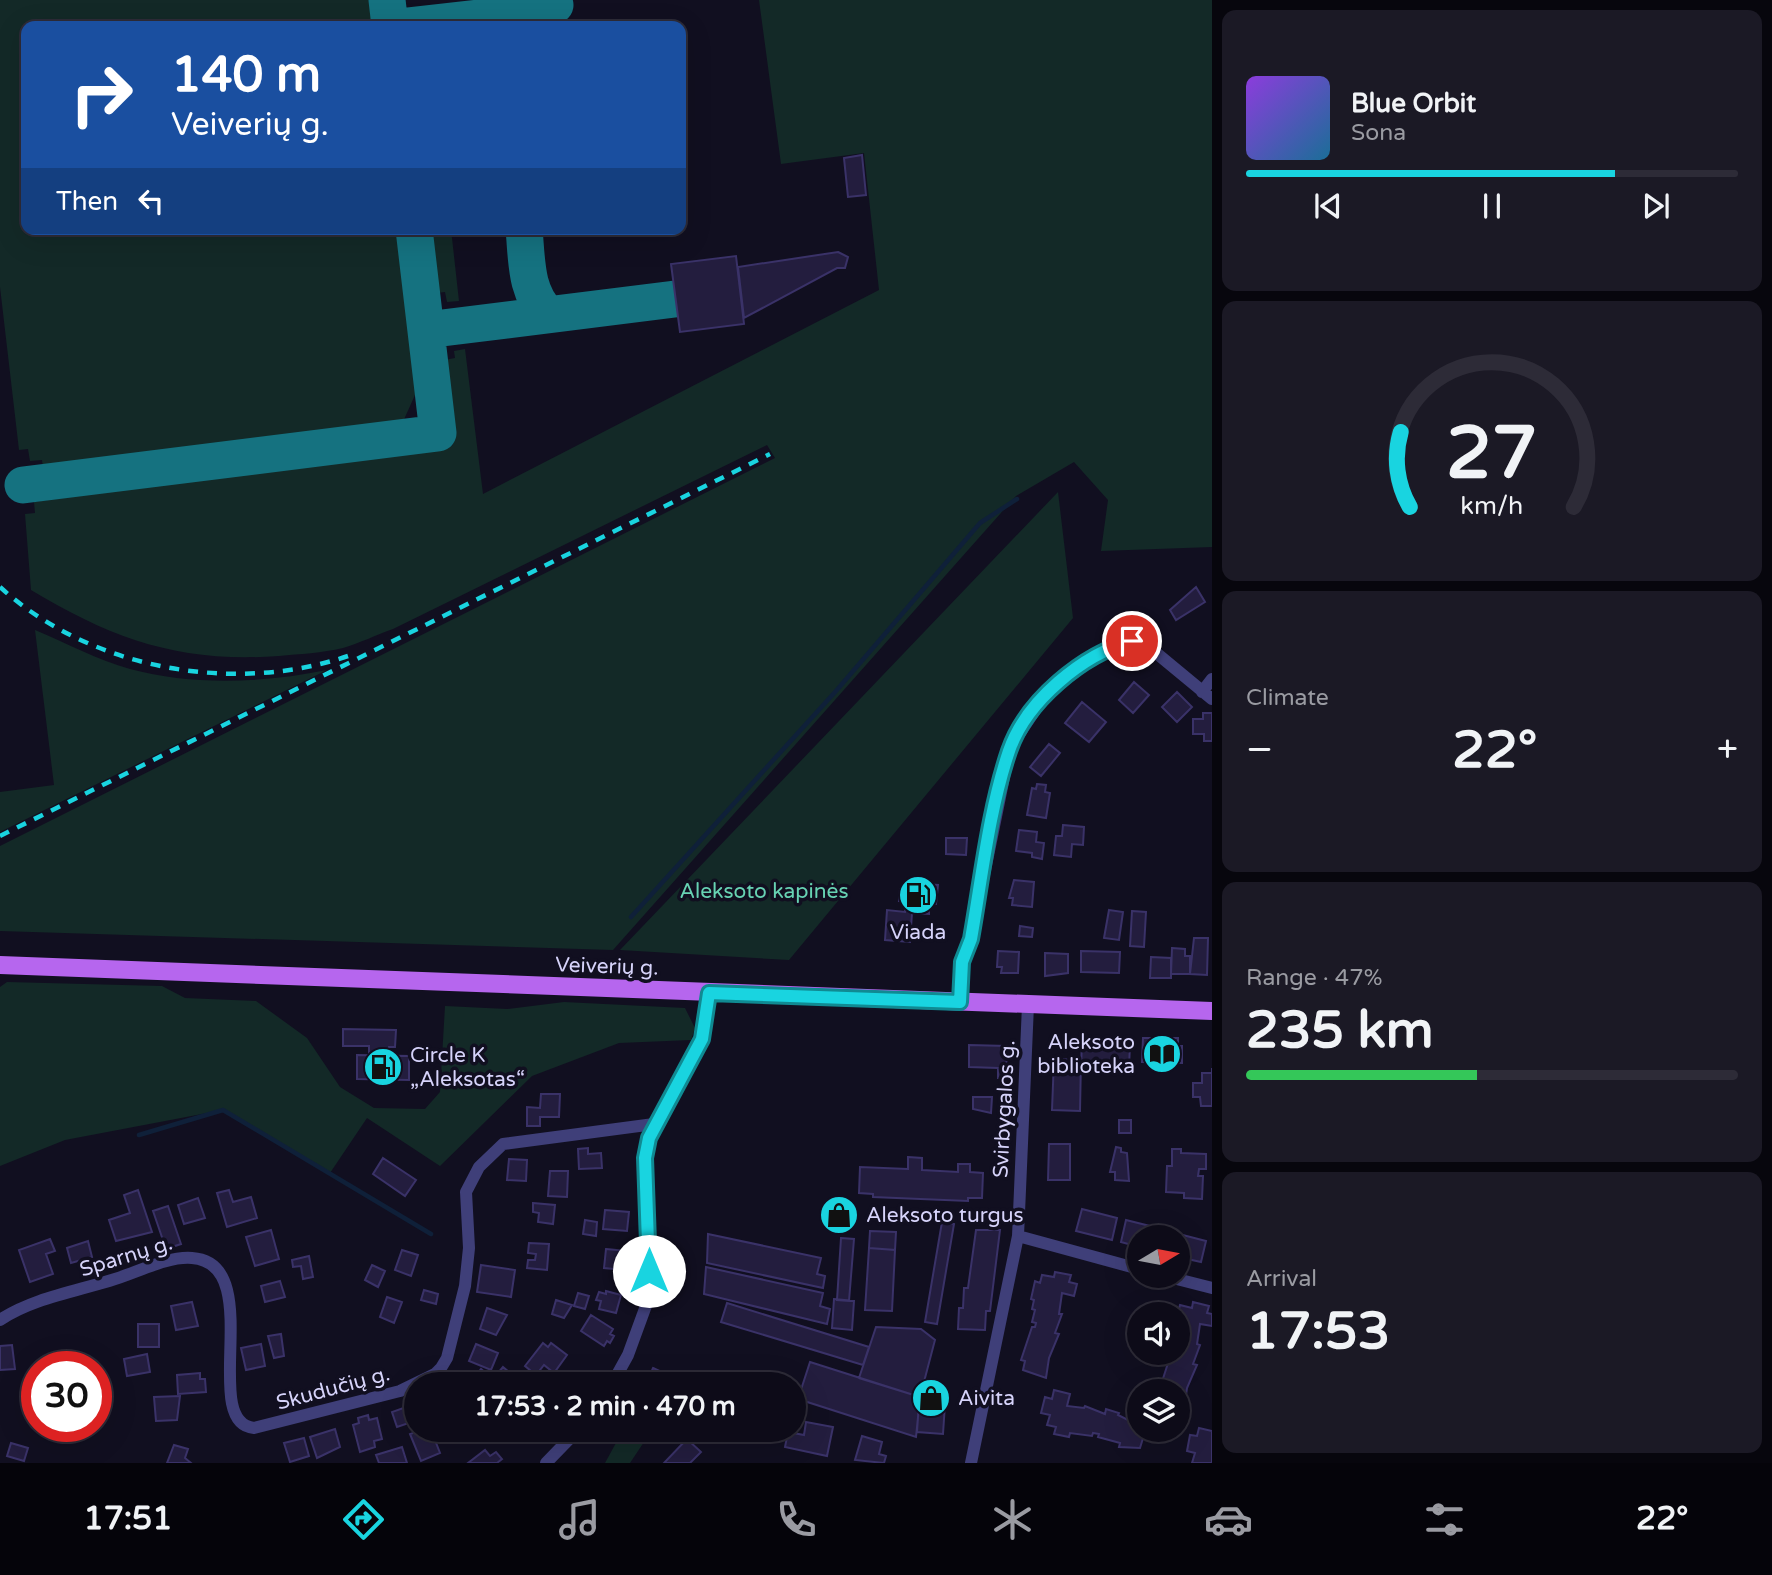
<!DOCTYPE html>
<meta charset="utf-8">
<style>
:root{--surface:#0d0b18;--page:#1b1925;--text:#f1f3f6;--muted:#9a9ba2;--line:#2d2b37;--accent:#19d4e0}
body{margin:0;font-family:"Varela Round",sans-serif;background:var(--page);color:var(--text);height:100vh;display:flex;flex-direction:column;font-size:26px;white-space:nowrap}
*{box-sizing:border-box;margin:0}
p{font-size:23px;color:var(--muted)}
.icon{flex:none;width:38px;height:38px;fill:none;stroke:currentColor;stroke-width:2;stroke-linecap:round;stroke-linejoin:round}
.map{position:relative;flex:1;overflow:hidden}
.details{display:flex;flex-direction:column;gap:10px;padding:10px;background:#07060d;width:560px}
.details>*{flex:none}
.hud{position:absolute;left:21px;top:21px;width:665px;height:214px;border-radius:14px;box-shadow:0 7px 28px #0002,0 0 0 2px var(--line);background:#1a4fa0;color:#fff;overflow:hidden}
.needle{width:46px;rotate:80deg}
.controls{position:absolute;left:1127px;top:1225px;display:grid;gap:14px}
.controls a{display:grid;place-items:center;width:63px;height:63px;border-radius:50%;background:var(--surface);box-shadow:0 7px 28px #0002,0 0 0 2px var(--line);font-size:35px}
.speed{position:absolute;left:21px;top:1351px;display:flex;gap:14px;font-size:35px;font-weight:700;text-align:center}
.speed>*{display:grid;place-content:center;width:91px;height:91px;border-radius:50%;background:var(--surface);box-shadow:0 7px 28px #0002,0 0 0 2px var(--line);line-height:1}
.speed .limit{border:10px solid #d22;background:#fff;color:#111}
.pin{position:absolute;display:grid;place-items:center;width:60px;height:60px;color:#fff;margin:-30px;border:4px solid #fff;border-radius:50%;box-shadow:0 2px 7px #0007}
.me{position:absolute;width:77px;margin:-38px;rotate:0deg;stroke-linejoin:round;filter:drop-shadow(0 0 5px #0008)}
.turn{display:flex;align-items:center;gap:24px;height:147px;padding:0 35px;font-size:32px}
.turn .icon{width:91px;height:91px;stroke-width:2.5}
.turn b{display:block;font-size:49px;line-height:60px}
.then{display:flex;align-items:center;height:66px;padding:0 35px;background:#0003;gap:14px;font-size:26px}
.big{font-size:52px;font-weight:700;line-height:1.1}
.details .tile{flex:1;display:flex;flex-direction:column;justify-content:center;gap:10px;min-width:0;padding:0 24px;border-radius:14px;background:var(--page)}
.details .dial{align-items:center;gap:0}
.dial svg{height:182px;overflow:visible;fill:none;stroke:var(--line);stroke-width:7;stroke-linecap:round;text-anchor:middle}
.dial text{fill:var(--text);stroke:none}
.song{display:flex;align-items:center;gap:21px}
.cover{width:84px;height:84px;border-radius:10px;background:linear-gradient(135deg,hsl(270 70% 55%),hsl(200 70% 35%))}
.played{height:7px;border-radius:4px;background:linear-gradient(90deg,var(--accent) 75%,var(--line) 75%)}
.keys{display:flex;justify-content:space-around;direction:ltr}
.heat{display:flex;justify-content:space-between;align-items:center;font-size:38px;direction:ltr}
.charge{height:10px;border-radius:5px;background:linear-gradient(90deg,#34c759 47%,var(--line) 0)}
.trip{position:absolute;left:404px;top:1372px;width:402px;height:70px;border-radius:35px;background:var(--surface);box-shadow:0 7px 28px #0002,0 0 0 2px var(--line);font-weight:700;line-height:70px;text-align:center}
.dock{display:flex;height:112px;justify-content:space-around;align-items:center;background:#05040a;color:var(--muted)}
.dock .icon{width:49px;height:49px}
.dock .active{color:var(--accent)}
.dock b{font-size:32px;color:var(--text)}
main{display:flex;flex:1;min-height:0}
.map>svg:first-child{display:block}
.green{fill:#132927}
.lines{fill:none;stroke-linecap:round;stroke-linejoin:round}
.stream{stroke:#0f2039;stroke-width:4.5}
.taxiway{stroke:#157280;stroke-width:37}
.building{fill:#231d3e;stroke:#3a3268;stroke-width:2}
.street{stroke:#3f3f79;stroke-width:12}
.primary{stroke:#b666ee;stroke-width:18}
.rail{stroke:#19d4e0;stroke-width:4.5;stroke-dasharray:10 9;stroke-linecap:butt}
.route-casing{stroke:#108a92;stroke-width:18}
.route{stroke:#19d4e0;stroke-width:12}
.labels{text-anchor:middle;stroke-width:7;stroke-linejoin:round;paint-order:stroke}
.park-label{font-size:21px;fill:#67d2b3;stroke:#110f20}
.poi-label{font-size:21px;fill:#d6d3fa;stroke:#110f20;text-anchor:start}
.street-label{font-size:21px;fill:#d6d3fa;stroke:#110f20}
</style>
<main>
<div class="map">
<svg width="1212" height="1463" viewBox="0 0 1212 1463">
<rect width="100%" height="100%" fill="#110f20"/>
<path class="green" d="M0,0H374L378,26H26V229H402L420,384L401,426L43,468L42,460L30,461L28,449L19,450L0,287Z
M759,0H1212V547L1101,551L1108,500L1074,462L1016,496L613,950L0,931V846L775,458L767,445L393,629C376,635 360,643 343,648C322,653 300,654 279,656C181,663 114,640 31,590L25,514L35,513L34,502L47,500V492L453,445L444,360L455,358L454,351L465,349L483,494L879,290L864,153L781,164Z
M428,229H451L459,301L447,302L445,292L436,293Z
M1058,492L1073,618L789,960L620,950Z
M35,630C66,643 98,660 130,669C193,686 263,683 327,670L0,832V792L54,785Z
M7,982L162,986L185,998L256,1001L307,1038L340,1087L374,1108L425,1109L440,1092L445,1006L507,1009L564,1002L685,1008L695,1028L691,1040L619,1043L532,1076L440,1166L367,1118L330,1173L223,1110L65,1140L0,1166V987Z
M623,1430H652L630,1463H605Z"/>
<g class="lines">
<path class="stream" d="M631,917L836,691L980,523L1017,499
M139,1135L223,1110L431,1234"/>
<path class="taxiway" d="M387,0L390,26
M409,26L514,14L555,5
M524,229C527,260 525,292 548,314
M426,330L675,299
M23,485L438,433L414,229"/>
</g>
<path class="building" d="M862,155L866,195L848,197L844,158Z
M838,252L848,257L845,268H837L744,318L738,267Z
M736,256L744,324L680,332L671,264Z
M1196,587L1205,602L1176,620L1170,610Z
M1134,682L1149,695L1133,713L1119,700Z
M1177,692L1192,707L1177,722L1162,707Z
M1082,702L1106,722L1089,742L1065,723Z
M1203,713H1212V741H1204V734H1193V719H1203Z
M1049,744L1060,753L1041,776L1030,767Z
M1037,784L1046,785L1045,792L1050,793L1046,818L1027,815L1032,788L1036,789Z
M1063,825L1084,827L1083,845L1072,844L1071,857L1054,855L1056,836H1062Z
M1019,830L1037,832L1036,842L1044,843L1042,859L1032,857V853L1016,851Z
M946,838H967L966,855L946,854Z
M1014,880L1034,882L1032,907L1012,905L1013,898H1009Z
M908,883L938,885L936,904L899,901L900,889Z
M906,902L929,904V914L912,913L910,942L885,940L887,910L905,912Z
M1109,910L1123,912L1119,940L1104,938Z
M1132,911L1146,912L1144,947L1130,946Z
M1020,926L1033,928L1032,937L1019,936Z
M1194,938H1208L1207,975L1190,974Z
M1172,948L1185,949V956H1190V974H1171Z
M998,951L1019,952L1018,973H1001L1002,967H997Z
M1081,951L1120,952L1119,973L1081,972Z
M1045,953L1068,954V973L1045,976Z
M1151,957L1171,958V978H1150Z
M343,1029L396,1030L395,1047H389L388,1056L369,1055V1046H343Z
M1143,1038H1178V1046H1182V1063L1142,1062Z
M1082,1042L1130,1044L1129,1068L1081,1067Z
M969,1045L1007,1046L1006,1078H998V1068L969,1067Z
M357,1055L409,1056V1080L357,1079Z
M1054,1059L1081,1060L1080,1111L1052,1110Z
M1212,1068V1106H1201L1200,1097H1193V1083H1202V1073H1212Z
M541,1094H560L559,1117H540V1126H527V1107L540,1108Z
M973,1097H992L991,1113L973,1109Z
M1119,1120H1131V1133H1119Z
M1049,1144H1070V1180H1048Z
M1116,1147L1121,1148V1152L1127,1153L1129,1181L1115,1180V1172H1110Z
M588,1148V1154L601,1153L602,1168L579,1169L578,1149Z
M1172,1149H1181V1153L1206,1154V1169H1199L1198,1176H1203L1202,1199L1184,1198V1193L1166,1192L1167,1166H1172Z
M908,1157L922,1158V1170L958,1172V1164H970V1172L983,1173L982,1198H968V1201L873,1197V1194L859,1193L860,1167L908,1169Z
M383,1158L416,1180L405,1196L373,1174Z
M509,1159L527,1160L526,1181L507,1180Z
M550,1171H568L567,1197L548,1196Z
M138,1190L152,1232L116,1241L109,1220L130,1213L124,1195Z
M229,1190L233,1202L251,1197L257,1218L227,1227L217,1193Z
M198,1198L205,1218L184,1224L178,1205Z
M533,1203L555,1205L553,1224L538,1222L539,1213L533,1212Z
M168,1206L181,1244L166,1249L153,1211Z
M1082,1209L1117,1218L1112,1240L1076,1231Z
M605,1210L629,1212L627,1231L603,1229Z
M585,1220L597,1222L596,1236L583,1234Z
M1126,1220L1162,1229L1160,1237H1139V1247L1121,1242Z
M942,1222L954,1224L937,1324L925,1322Z
M271,1230L279,1259L255,1266L246,1237Z
M976,1230H1000L990,1311H986L985,1330L958,1329L959,1308H963L964,1288H968Z
M870,1231L896,1232L895,1250L869,1248Z
M1171,1232L1206,1241L1201,1262L1178,1257V1237H1170Z
M708,1234L821,1258L817,1274L825,1276L823,1288L707,1263Z
M841,1238L854,1239L849,1301L837,1300Z
M50,1239L55,1251L46,1254L53,1274L30,1282L19,1250Z
M88,1241L92,1257L71,1263L67,1248Z
M529,1243L549,1244L547,1270L527,1268L528,1260H535L536,1254L528,1253Z
M869,1248L895,1250L892,1311L865,1310Z
M606,1249L626,1251L624,1270L604,1268Z
M402,1250L418,1255L411,1276L395,1270Z
M309,1256L313,1277L303,1279L301,1266L293,1267L292,1260Z
M372,1265L385,1271L378,1287L365,1280Z
M481,1265L515,1270L511,1297L477,1292Z
M706,1267L823,1293L820,1306L830,1309L827,1324L704,1294Z
M1055,1272L1071,1275L1069,1282L1077,1284L1074,1296L1062,1293L1059,1314H1062L1055,1333L1059,1334L1049,1358L1046,1378L1023,1370L1025,1361L1021,1360L1032,1327H1035L1036,1323L1032,1322L1035,1310L1032,1309L1034,1300L1031,1299L1035,1281L1040,1283L1042,1275L1054,1277Z
M280,1281L285,1297L265,1302L261,1286Z
M424,1290L438,1294L436,1304L421,1300Z
M606,1291L621,1295L616,1313L599,1309L601,1301L596,1300L599,1292L606,1294Z
M578,1293L589,1296L585,1309L574,1306Z
M387,1297L402,1302L394,1323L380,1317Z
M834,1299L854,1301L852,1330L832,1328Z
M556,1300L572,1305L564,1318L552,1314Z
M192,1302L198,1326L176,1330L171,1306Z
M1193,1302L1209,1306L1207,1313L1212,1314V1326L1200,1324L1197,1344L1200,1345L1193,1364L1197,1365L1187,1388L1184,1409L1178,1408V1391H1159L1170,1357L1173,1358L1174,1353H1171H1178V1314L1173,1312L1178,1313L1180,1305L1192,1308Z
M727,1303L869,1347L863,1365L721,1322Z
M487,1308L507,1315L496,1335L480,1329Z
M591,1315L613,1329L610,1334L614,1336L610,1343L607,1341L604,1346L581,1331Z
M138,1324H159V1347H138Z
M876,1327L921,1329L935,1340L920,1397L859,1378Z
M281,1334L284,1356L274,1358L268,1336Z
M543,1343L548,1347L551,1343L567,1355L554,1373L544,1365L536,1375L525,1366Z
M261,1344L265,1366L246,1370L241,1348Z
M476,1344L498,1353L491,1370L469,1361Z
M12,1345L15,1369L0,1370V1346Z
M147,1354L150,1372L127,1376L124,1359Z
M810,1362L920,1397L916,1437L798,1399Z
M503,1367L515,1377L509,1384L471,1382L481,1369L493,1379Z
M653,1368L677,1379L675,1384H646Z
M200,1373V1379H205L206,1392L178,1394L177,1375Z
M29,1385L37,1386V1409L26,1407Z
M920,1387L946,1389L943,1434L917,1432Z
M1054,1390L1070,1394L1067,1406L1084,1408L1085,1406L1105,1414L1106,1409L1119,1413L1118,1415L1130,1421L1139,1420V1430H1149L1147,1436L1144,1435L1140,1448L1119,1447L1120,1443L1098,1437L1099,1434L1093,1433L1092,1436L1070,1433L1069,1437L1054,1434L1056,1427L1047,1425L1050,1415L1041,1413L1045,1397L1052,1399Z
M96,1396L106,1397L103,1422H96Z
M180,1396L177,1420L156,1421L154,1397Z
M409,1406L415,1421L397,1427L392,1412Z
M368,1415L369,1420L377,1418L382,1439L374,1441L375,1447L360,1452L353,1425L359,1423L358,1418Z
M806,1422L833,1427L827,1456L785,1447L788,1432L804,1435Z
M1199,1428L1212,1431V1463H1192L1195,1453L1187,1451L1190,1435L1197,1436Z
M335,1429L340,1447L317,1458L310,1437Z
M422,1430H431L440,1453L421,1461L410,1434Z
M862,1436L882,1442L879,1454L886,1456L884,1463L855,1460Z
M304,1438L309,1456L290,1462L284,1443Z
M687,1439L701,1452L690,1463H664Z
M11,1443L28,1448L24,1461L7,1456Z
M174,1445L188,1449L185,1458L191,1463H167Z
M402,1447L407,1463H379L376,1455Z
M485,1450L490,1456L496,1452L502,1459L497,1463H468Z"/>
<g class="lines">
<path class="street" d="M1202,692L1212,679
M960,1002L962,962L971,939L1010,748L1050,688L1110,647L1132,641L1149,647L1212,699
M1018,1236L1139,1269
M1165,1276L1212,1288
M0,1320C33,1298 78,1291 115,1279C138,1272 168,1256 192,1258C268,1263 198,1423 254,1428L400,1391L435,1374L441,1368L447,1358L465,1286L469,1248L466,1192L479,1167L503,1144L654,1124
M612,1384L628,1355L647,1303L650,1250L645,1158L649,1138L702,1039L709,993
M546,1463L578,1430
M971,1463L1018,1236L1028,1005"/>
<path class="primary" d="M0,965L1212,1011"/>
<path class="rail" d="M0,587C90,669 233,695 348,656
M0,836L770,454"/>
</g>
<g class="lines">
<defs>
<path id="route" d="M649,1271L645,1158L649,1138L702,1039L709,993L960,1002L962,962L971,939C982,877 989,810 1009,751C1026,701 1083,654 1132,641"/>
</defs>
<use href="#route" class="route-casing"/>
<use href="#route" class="route"/>
</g>
<defs>
<symbol id="fuel-disc" viewBox="-11 -11 22 22"><circle r="9.5" fill="#19d4e0" stroke="#110f20"/><path d="M-5.5-6h7V0h2V4h1.3V-2.5L3-4.5l.8-.8L6-3V5H2.5V1h-1V6h-7ZM-4.2-4.7v3.2H.2V-4.7Z" fill="#111"/></symbol>
<symbol id="library-disc" viewBox="-11 -11 22 22"><circle r="9.5" fill="#19d4e0" stroke="#110f20"/><path d="M-6-4Q-3-5.5-.7-3.5V5Q-3 3-6 4ZM6-4Q3-5.5 .7-3.5V5Q3 3 6 4Z" fill="#111"/></symbol>
<symbol id="shop-disc" viewBox="-11 -11 22 22"><circle r="9.5" fill="#19d4e0" stroke="#110f20"/><path d="M-5-2.5h2.3a2.7 3.5 0 0 1 5.4 0H5L5.5 6h-11ZM-1.5-2.5h3a1.5 2.3 0 0 0-3 0Z" fill="#111"/></symbol>
</defs>
<g fill-rule="evenodd">
<use href="#fuel-disc" x="896" y="873" width="44" height="44"/>
<use href="#library-disc" x="1140" y="1032" width="44" height="44"/>
<use href="#fuel-disc" x="361" y="1045" width="44" height="44"/>
<use href="#shop-disc" x="817" y="1193" width="44" height="44"/>
<use href="#shop-disc" x="909" y="1376" width="44" height="44"/>
</g>
<g class="labels">
<g class="park-label">
<text x="764" y="898">Aleksoto kapinės</text>
</g>
<g class="poi-label">
<text x="918" y="939" text-anchor="middle">Viada</text>
<text x="1135" y="1049" text-anchor="end">Aleksoto<tspan x="1135" dy="24">biblioteka</tspan></text>
<text x="410" y="1062">Circle K<tspan x="410" dy="24">„Aleksotas“</tspan></text>
<text x="866" y="1222">Aleksoto turgus</text>
<text x="958" y="1405">Aivita</text>
</g>
<g class="street-label">
<text transform="translate(607 966) rotate(2)" y="7">Veiverių g.</text>
<text transform="translate(1004 1109) rotate(-87)" y="7">Svirbygalos g.</text>
<text transform="translate(126 1256) rotate(-17)" y="7">Sparnų g.</text>
<text transform="translate(333 1388) rotate(-15)" y="7">Skudučių g.</text>
</g>
</g>
</svg>
<div class="controls">
<a><svg class="needle" viewBox="-14 -14 28 28"><path d="M0-13l5 13h-10z" fill="#e53935"/><path d="M0 13l5-13h-10z" fill="#9a9ba2"/></svg></a>
<a><svg class="icon" aria-label="sound" viewBox="0 0 24 24"><path d="M4 9h4l5-4v14l-5-4H4zM17 9q2 3 0 6"/></svg></a>
<a><svg class="icon" aria-label="layers" viewBox="0 0 24 24"><path d="M12 4l9 5-9 5-9-5zM3 14l9 5 9-5"/></svg></a>
</div>
<div class="speed"><div class="limit">30</div></div>
<div class="pin" style="left:1132px;top:641px;background:#d93025"><svg class="icon" aria-label="arrive" viewBox="0 0 24 24"><path d="M6 21V4h12l-3 4 3 4H6"/></svg></div>
<svg class="me" style="left:649px;top:1271px" viewBox="-20 -20 40 40"><circle r="19" fill="#fff"/><path d="M0-13L10 11 0 6-10 11z" fill="#19d4e0"/></svg>
<div class="trip">17:53 · 2 min · 470 m</div>
<div class="hud">
<div class="turn"><svg class="icon" aria-label="right" viewBox="0 0 24 24"><path d="M7 20v-9h11M14 6l5 5-5 5"/></svg><div><b>140 m</b>Veiverių g.</div></div>
<div class="then">Then<svg class="icon" aria-label="left" viewBox="0 0 24 24"><path d="M17 20v-9H6M10 6l-5 5 5 5"/></svg></div>
</div>
</div>
<section class="details">
<div class="tile">
<div class="song"><i class="cover"></i><div><b>Blue Orbit</b><p>Sona</p></div></div>
<div class="played"></div>
<div class="keys"><svg class="icon" aria-label="previous" viewBox="0 0 24 24"><path d="M18 5L8 12l10 7zM5 5v14"/></svg><svg class="icon" aria-label="pause" viewBox="0 0 24 24"><path d="M8 5v14M16 5v14"/></svg><svg class="icon" aria-label="next" viewBox="0 0 24 24"><path d="M6 5l10 7-10 7zM19 5v14"/></svg></div>
</div>
<div class="tile dial"><svg viewBox="0 0 100 80">
<path d="M14 69A42 42 0 1 1 86 69"/>
<path d="M14 69A42 42 0 0 1 10 36" stroke="#19d4e0"/>
<text x="50" y="56" font-size="32" font-weight="700">27</text>
<text x="50" y="72" font-size="11">km/h</text>
</svg></div>
<div class="tile"><p>Climate</p>
<div class="heat"><a>−</a><b class="big">22°</b><a>+</a></div>
</div>
<div class="tile"><p>Range · 47%</p><b class="big">235 km</b><div class="charge"></div></div>
<div class="tile"><p>Arrival</p><b class="big">17:53</b></div>
</section>
</main>
<nav class="dock">
<b>17:51</b>
<svg class="icon active" aria-label="directions" viewBox="0 0 24 24"><path d="M12 3l9 9-9 9-9-9zM9 14v-3h6M13 9l2 2-2 2"/></svg>
<svg class="icon" aria-label="music" viewBox="0 0 24 24"><path d="M9 18V5l10-2v13"/><circle cx="6" cy="18" r="3"/><circle cx="16" cy="16" r="3"/></svg>
<svg class="icon" aria-label="phone" viewBox="0 0 24 24"><path d="M5 4h4l2 5-3 2q2 4 5 5l2-3 5 2v4C11 20 4 13 5 4z"/></svg>
<svg class="icon" aria-label="climate" viewBox="0 0 24 24"><path d="M12 3v18M4 7l16 10M4 17L20 7"/></svg>
<svg class="icon" aria-label="car" viewBox="0 0 24 24"><path d="M5 17H2v-5l4-1 3-4h7l3 4 3 1v5h-3M9 17h6M6 11h13"/><circle cx="7" cy="17" r="2"/><circle cx="17" cy="17" r="2"/></svg>
<svg class="icon" aria-label="filters" viewBox="0 0 24 24"><path d="M4 7h16M4 17h16"/><circle cx="9" cy="7" r="2"/><circle cx="15" cy="17" r="2"/></svg>
<b>22°</b>
</nav>
